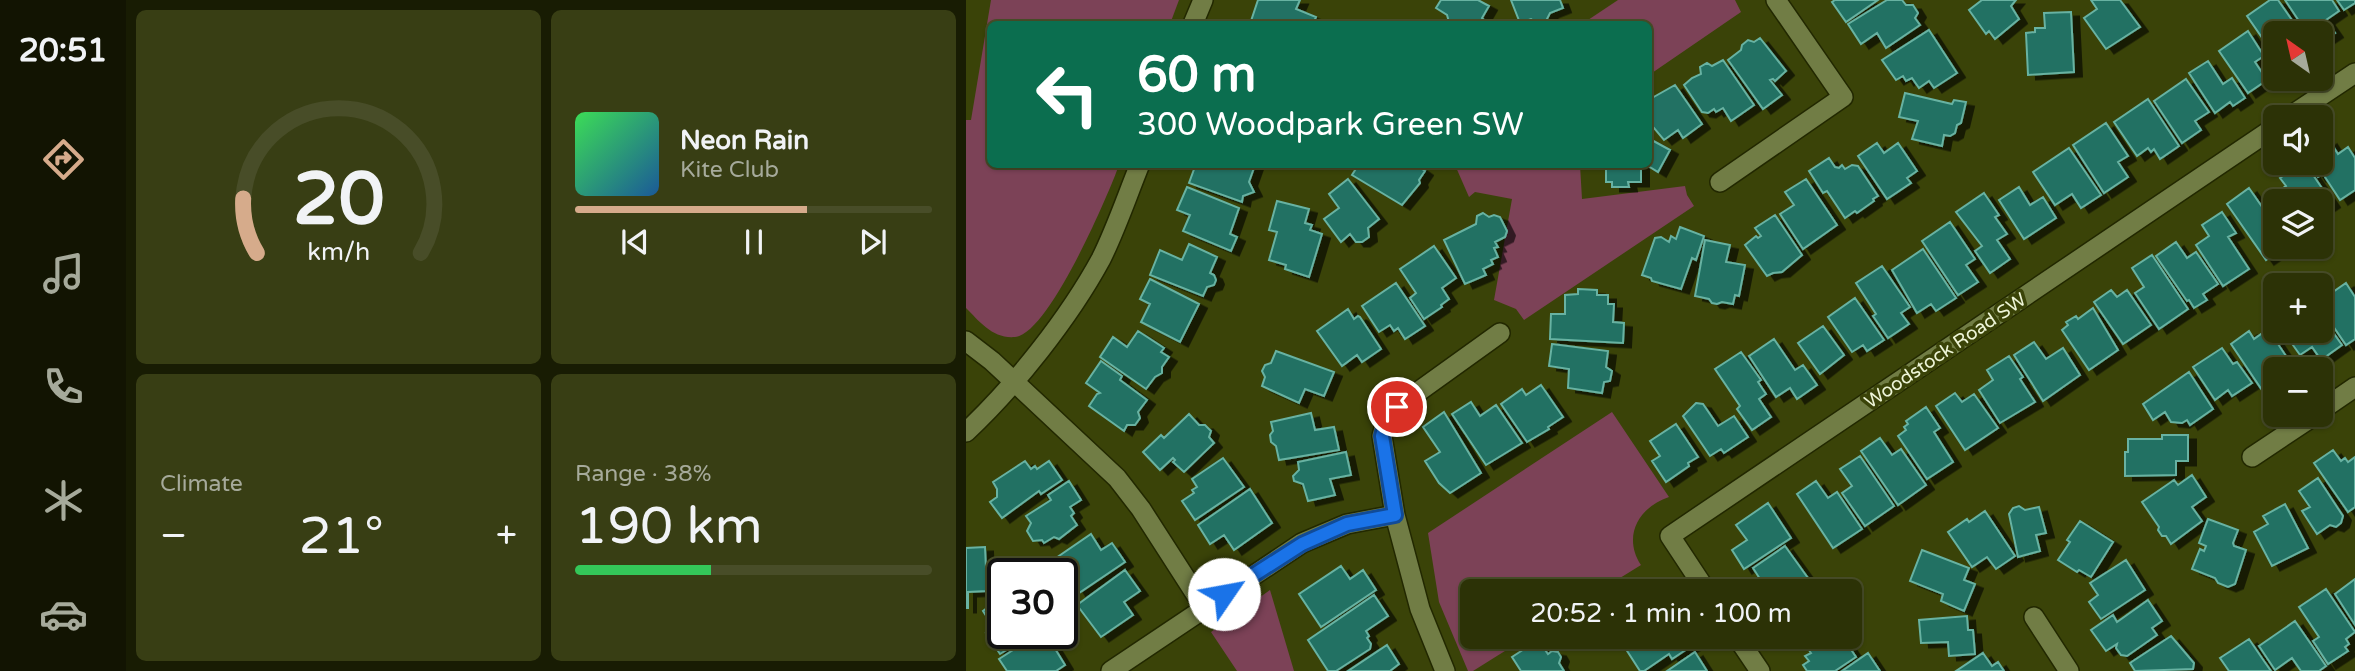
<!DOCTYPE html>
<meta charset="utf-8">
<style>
:root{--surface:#2c3206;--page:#383e14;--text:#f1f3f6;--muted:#a6aa9b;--line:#484d28;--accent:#d6ab8b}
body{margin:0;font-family:"Varela Round",sans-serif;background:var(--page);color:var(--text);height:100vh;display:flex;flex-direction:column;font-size:26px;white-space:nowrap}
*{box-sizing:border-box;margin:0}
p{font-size:23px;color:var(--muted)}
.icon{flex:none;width:38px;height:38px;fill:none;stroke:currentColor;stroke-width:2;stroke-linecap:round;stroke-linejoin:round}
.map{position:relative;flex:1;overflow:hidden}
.sheet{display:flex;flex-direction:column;gap:10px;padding:10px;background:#181c03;width:840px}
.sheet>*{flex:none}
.guide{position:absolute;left:21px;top:21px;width:665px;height:147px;border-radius:10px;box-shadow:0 2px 5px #0004,0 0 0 2px var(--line);background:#0b6e4f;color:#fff;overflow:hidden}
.needle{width:46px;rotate:326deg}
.fabs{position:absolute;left:1297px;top:21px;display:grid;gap:14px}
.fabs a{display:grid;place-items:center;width:70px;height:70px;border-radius:10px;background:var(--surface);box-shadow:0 2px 5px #0004,0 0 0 2px var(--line);font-size:35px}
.speed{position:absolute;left:21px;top:558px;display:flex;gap:14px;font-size:35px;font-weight:700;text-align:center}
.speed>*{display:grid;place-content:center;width:91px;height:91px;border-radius:50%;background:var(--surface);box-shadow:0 2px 5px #0004,0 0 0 2px var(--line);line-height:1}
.speed .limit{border:4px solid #111;border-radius:10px;background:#fff;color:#111}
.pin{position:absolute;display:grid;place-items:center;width:60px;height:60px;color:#fff;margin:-30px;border:4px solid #fff;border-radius:50%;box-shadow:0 2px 7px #0007}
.me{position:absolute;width:77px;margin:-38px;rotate:57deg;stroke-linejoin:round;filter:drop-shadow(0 0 5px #0008)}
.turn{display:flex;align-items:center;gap:24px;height:147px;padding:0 35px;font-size:32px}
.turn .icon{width:91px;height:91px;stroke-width:2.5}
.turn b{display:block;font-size:49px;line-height:60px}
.big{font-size:52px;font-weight:600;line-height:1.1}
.sheet .card{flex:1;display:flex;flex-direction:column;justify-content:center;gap:10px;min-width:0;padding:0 24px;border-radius:10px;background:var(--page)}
.sheet .dial{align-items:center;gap:0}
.dial svg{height:182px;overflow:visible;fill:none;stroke:var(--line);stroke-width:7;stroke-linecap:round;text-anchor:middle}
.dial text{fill:var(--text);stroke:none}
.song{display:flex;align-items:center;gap:21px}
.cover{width:84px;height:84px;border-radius:10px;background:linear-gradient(135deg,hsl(130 70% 55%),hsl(210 70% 35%))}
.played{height:7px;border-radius:4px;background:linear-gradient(90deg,var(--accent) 65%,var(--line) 65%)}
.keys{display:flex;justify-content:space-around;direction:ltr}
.heat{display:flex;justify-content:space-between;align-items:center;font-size:38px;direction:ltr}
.charge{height:10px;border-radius:5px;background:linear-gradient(90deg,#34c759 38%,var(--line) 0)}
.sheet .tiles{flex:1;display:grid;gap:10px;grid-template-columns:repeat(2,1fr)}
.trip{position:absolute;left:494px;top:579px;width:402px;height:70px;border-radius:10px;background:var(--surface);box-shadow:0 2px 5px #0004,0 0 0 2px var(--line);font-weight:600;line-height:70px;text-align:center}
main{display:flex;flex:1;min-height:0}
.tab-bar{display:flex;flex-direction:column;width:126px;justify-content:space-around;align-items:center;background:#121402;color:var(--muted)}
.tab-bar .icon{width:49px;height:49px}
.tab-bar .selected{color:var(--accent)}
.tab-bar b{font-size:32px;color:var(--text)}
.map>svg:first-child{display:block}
.green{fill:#7c4257}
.building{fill:#207163;stroke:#67b2a2;stroke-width:2;filter:url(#shadow)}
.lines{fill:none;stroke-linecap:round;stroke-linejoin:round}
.minor-casing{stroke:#222800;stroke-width:22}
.minor{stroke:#717d45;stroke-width:19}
.route-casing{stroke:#114b97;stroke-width:18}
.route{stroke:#1a73e8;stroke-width:12}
.labels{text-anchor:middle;stroke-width:7;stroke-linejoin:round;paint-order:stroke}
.street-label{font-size:19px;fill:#edf4d7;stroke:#3a4308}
</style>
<main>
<nav class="tab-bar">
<b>20:51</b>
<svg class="icon selected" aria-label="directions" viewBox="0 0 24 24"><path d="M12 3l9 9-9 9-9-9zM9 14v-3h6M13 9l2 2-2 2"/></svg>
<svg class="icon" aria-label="music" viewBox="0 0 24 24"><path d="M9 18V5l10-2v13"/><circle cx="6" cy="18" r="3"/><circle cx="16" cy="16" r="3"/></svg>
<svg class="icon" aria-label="phone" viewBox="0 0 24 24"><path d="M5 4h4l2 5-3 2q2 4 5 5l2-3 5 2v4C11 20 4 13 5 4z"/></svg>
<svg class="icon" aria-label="climate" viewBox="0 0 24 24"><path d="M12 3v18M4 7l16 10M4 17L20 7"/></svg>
<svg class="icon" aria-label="car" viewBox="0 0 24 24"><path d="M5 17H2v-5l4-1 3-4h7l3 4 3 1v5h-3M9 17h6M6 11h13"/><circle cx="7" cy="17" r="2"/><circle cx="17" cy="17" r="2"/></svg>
</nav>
<section class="sheet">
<div class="tiles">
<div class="card dial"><svg viewBox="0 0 100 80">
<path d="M14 69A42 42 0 1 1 86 69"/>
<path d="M14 69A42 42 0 0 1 8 45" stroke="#d6ab8b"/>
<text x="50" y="56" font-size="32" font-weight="700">20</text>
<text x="50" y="72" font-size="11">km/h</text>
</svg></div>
<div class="card">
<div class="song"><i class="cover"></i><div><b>Neon Rain</b><p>Kite Club</p></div></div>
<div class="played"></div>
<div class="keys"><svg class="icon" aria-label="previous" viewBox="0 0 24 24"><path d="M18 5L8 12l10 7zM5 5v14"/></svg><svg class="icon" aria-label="pause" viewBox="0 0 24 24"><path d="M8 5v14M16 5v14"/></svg><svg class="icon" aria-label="next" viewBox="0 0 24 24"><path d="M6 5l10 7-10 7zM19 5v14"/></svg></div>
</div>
<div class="card"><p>Climate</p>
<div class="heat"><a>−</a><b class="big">21°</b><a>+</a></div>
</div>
<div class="card"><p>Range · 38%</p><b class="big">190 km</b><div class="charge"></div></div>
</div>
</section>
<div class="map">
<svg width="1389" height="671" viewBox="0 0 1389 671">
<defs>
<filter id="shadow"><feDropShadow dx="8" dy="4.5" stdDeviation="0" flood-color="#0009"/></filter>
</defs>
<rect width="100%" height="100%" fill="#3a4308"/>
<path class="green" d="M25,0H213L204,24H24V164L153,165C142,196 82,335 49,337C27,339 14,322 0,308V120H5Z
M652,0H769L775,12L683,75L682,24H616Z
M489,165H614L616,199L719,186L721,195L728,206L558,320L550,309L528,300L546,199L509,192L503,197Z
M646,412L703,497C673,507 656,536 675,565L633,591L506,592V637H561L507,671H502L473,602L462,533Z
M304,590L328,671H271L245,632Z"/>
<path class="building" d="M292,0H334L330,9L350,17L347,24H284Z
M475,0H512L523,6L516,18L518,20L515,24H486L483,22L481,15L470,8Z
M545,0H594L597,8L584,13L580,21L573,24L565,19L554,23Z
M869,0H912L880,22L866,2Z
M921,0H936L940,5H947L952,13L949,18L954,25L920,48L911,33L895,44L882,24Z
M1016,0H1050L1045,6L1053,19L1029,39L1023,31L1020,34L1003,10Z
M1125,0H1154L1174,27L1140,49L1118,18L1131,9Z
M1304,0H1312L1335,33H1309V50L1306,52L1281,16Z
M1319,0H1366L1373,11L1360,20L1369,33L1354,43V33H1341Z
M1371,0H1389V3L1378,10Z
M1105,12L1108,72L1062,75L1060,33L1069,32V28H1079L1078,13Z
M963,30L991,73L968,88L963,81L953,88L946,78L940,81L937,76L930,80L916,60Z
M1282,31L1298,56L1289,62L1301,80L1282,93L1253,51Z
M794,38L820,71L809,81L807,79L804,80L816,95L797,109L762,60L775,50L776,45L782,40L788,42Z
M757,60L788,105L765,121L757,108L750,112L748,109L742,113L736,112L718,85L726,78L735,74L734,67L741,63L746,66Z
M1242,61L1257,84L1266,78L1279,98L1267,106L1264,102L1249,113L1223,73Z
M1220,79L1243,112L1229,121L1235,130L1216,143L1188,101Z
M709,85L736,124L717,138L712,130L698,140L682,121V106L686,104V98Z
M939,93L986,104L988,100L1000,102L995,123L991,125L989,133L984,136L978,135L976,146L946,139L952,121L933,117Z
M1182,99L1213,146L1194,159L1188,149L1185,152L1182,148L1171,156L1148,122Z
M1140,123L1162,156L1152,162L1162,177L1138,193L1107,145Z
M682,138L704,150L692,172L679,164H682Z
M1363,140L1372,154L1382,147L1389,158V190L1374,200L1357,174L1352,177L1343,163H1354V146Z
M911,143L918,153L932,143L951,171L941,178L945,183L921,199L892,156Z
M1103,148L1135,195L1115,208L1106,194L1089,205L1067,172Z
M863,158L869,167L873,168L876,165L879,169L886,165L892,166L912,196L907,199L908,201L891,213L889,211L879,218L861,191L857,193L843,171Z
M1339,163L1366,203L1354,211V201H1314L1309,193L1320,186L1314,178Z
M230,164L289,165L283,182L288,192L277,196L276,202L223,183Z
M393,164H449L459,171L453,180L454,183L436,205L386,175Z
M635,164H675V182H662L663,187H646V182H640V169H635Z
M382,179L413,219L402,228L403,237L396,242H390L384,234L375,242L358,219L373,208L363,194Z
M840,179L871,225L837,249L814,214L828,205L819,192Z
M221,187L273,208L264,234L271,237L265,251L217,231L224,215L211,210Z
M1053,187L1064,205L1077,197L1090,218L1058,239L1033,200Z
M1283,188L1299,211L1305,207L1309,213V247H1319L1300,260L1261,204Z
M1018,193L1033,215L1029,217L1041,234L1031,240L1044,259L1024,273L1009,251L1016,246L990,212Z
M311,201L343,209L339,223L346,225L344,230L356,234L343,277L319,269L320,265L303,260L311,232L303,230Z
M1256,212L1270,233L1262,237L1283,269L1257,286L1230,245L1243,236L1236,225Z
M517,213L523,217L528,215L534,217L541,231L539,237L529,242L532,247L528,248L532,257L525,260L527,264L517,269L520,275L499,284L478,240L510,224L511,216Z
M809,215L836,255L816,272L807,273L801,276L779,245L790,236L792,238L795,236L789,228Z
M984,222L1009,259L1000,265L1012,282L992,295L956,241Z
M714,227L738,236L730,260L726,258L715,289L686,281L685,278L676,275L689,238L695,237L703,242L705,236L710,239Z
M739,240L764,245L760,262L779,265L773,296L769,295L767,304L756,302L751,304L746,303L743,299L729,296Z
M1210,242L1221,258L1230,252L1252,284L1237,294L1241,300L1228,308L1223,300L1221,301L1190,256Z
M223,244L251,257L244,273L248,275L250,280L248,285L241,287L237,296L184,275L194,250L216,260Z
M468,246L490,278L476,288L483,299L475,305L476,307L458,319L444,298L450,293L434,269Z
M957,249L990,298L970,311L965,304L951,313L926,270Z
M1186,255L1222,309L1193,329L1169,293L1178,287L1166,268Z
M916,266L944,307L935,313L943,324L922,338L907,316L910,314L890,283Z
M184,279L233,304L214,342L175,322L184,304L174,299Z
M430,283L459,326L439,339L432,328L428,331L424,325L413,332L396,306Z
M1380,283L1389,297V339L1380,345L1354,307V301Z
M612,289L631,290V295H642V304H648L647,322L658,323L657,343L584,339L585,314H599V295L612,294Z
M1145,290L1151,297L1161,290L1185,325L1157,344L1128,302Z
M889,298L918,340L901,351L897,345L886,352L862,317Z
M1127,308L1152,350L1123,370L1096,330L1102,325L1100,322L1110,316L1112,319Z
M382,309L388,319L392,316L394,317L415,349L396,362L391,355L376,366L351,331Z
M1354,314L1376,345L1355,360L1346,347L1334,355L1317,331H1354Z
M857,326L878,355L854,374L832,343Z
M1302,329L1326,365L1320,369H1309V385L1298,393L1265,344L1283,331L1288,339Z
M172,331L198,348L195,352L203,357L196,367V373L189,377L180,389L134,357L147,337L161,347Z
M808,339L829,370L837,365L851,385L831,399L824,388L810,397L783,356Z
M1068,342L1080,359L1097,348L1114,375L1077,401L1048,355Z
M586,344L642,351L640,367L646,371L644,381L638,382L636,393L602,388L603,369L583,366Z
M1256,348L1267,364L1271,362L1286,383L1266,396L1262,390L1249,400L1227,367Z
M310,351L368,372L358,396L339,389L333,403L296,386L299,377L296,371L299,365L305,363Z
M775,352L795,380L792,382L800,394L793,399L805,417L786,430L771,409L774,406L749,369Z
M1043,356L1057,377L1054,379L1069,402L1034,423L1013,390L1027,380L1021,370Z
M135,361L156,376L154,380L181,400L172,412L174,418L169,425H161L158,431L123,406L131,394L134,393L120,383Z
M1223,372L1247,409L1224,425L1221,420L1216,423L1205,422L1199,412L1187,420L1177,404Z
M575,385L597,417L582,427L583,429L561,442L535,404L556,389L560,395Z
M989,393L996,402L1008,394L1032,428L999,450L970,406Z
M505,402L514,416L530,405L556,443L520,465L486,414Z
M730,403L737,404L752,426L768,416L782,437L758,453L755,449L744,456L717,416Z
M960,407L974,428L968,432L987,462L961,479L932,436L940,430L938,427L942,424L940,421Z
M478,412L515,473L484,493L473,483L459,461L474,452L457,427Z
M345,413L349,430L368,427L373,450L313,460L310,446L305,442L304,435L307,431L305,422Z
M223,414L233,425H239L245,431L243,437L248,443L218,472L207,462L209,460L207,458L194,470L177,452L195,435L198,438Z
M710,424L732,457L722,463L723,466L700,482L686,461L694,456L684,441Z
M1196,435H1222V461H1210V475L1159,476V452H1162V439H1196Z
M914,438L926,455L935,449L960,485L932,505L895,451Z
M1367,450L1375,461L1379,458L1382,462L1389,457V507L1382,512L1348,463Z
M380,452L385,475L364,479L369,495L342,501L337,484L328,481L327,476L333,470L332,462Z
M894,456L928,506L899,526L876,493L886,486L874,469Z
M257,458L278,487L229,520L216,501L228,493L226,490L231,487L226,479Z
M59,461L65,469L69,466L71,469L83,461L96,480L75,494L73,491L36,518L24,502L31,497V489L27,482Z
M1226,475L1240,497L1226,507L1236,521L1205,544L1200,536H1196L1192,530L1193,527L1176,502L1208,480L1212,485Z
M1352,478L1377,516L1375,523L1370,527L1364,525L1351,534L1336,511L1344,507L1333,491Z
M103,481L115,500L104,507L108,513L105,516L111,525L93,539L88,537L78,543L76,540L67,541L61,531L65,523L60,516L85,500L82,495Z
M850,481L862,498L871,492L896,529L867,548L831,494Z
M284,489L306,523L268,550L258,535L244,544L232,525Z
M802,503L825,538L778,569L766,550L781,540L770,525Z
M1319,504L1342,548L1306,566L1288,532L1302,524L1297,516Z
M1053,506L1059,510L1073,507L1080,533L1070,535L1074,551L1052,557L1043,514L1047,508Z
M1019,511L1049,556L1030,569L1021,557L1006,567L982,532L1001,519L1003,522Z
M1242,519L1272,530L1267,543L1268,546L1280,550L1269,584L1262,587L1252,583L1249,578L1226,569L1234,549L1238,551L1240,546L1233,543Z
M1114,521L1147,542L1125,577L1113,570L1111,572L1092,560L1104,542L1101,540Z
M125,534L135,550L146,543L159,562L113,593L90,558Z
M819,546L842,578L822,592H782L793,582L792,580L794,579L787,568Z
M19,547L21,591L2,592V608H0V548Z
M956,550L1003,568L998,580L1009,584L998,611L975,601L977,594L944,581Z
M1160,560L1179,590L1135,619L1123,602L1132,595L1124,583Z
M375,566L384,579L397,570L410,590L355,627L333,594Z
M159,570L174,591L158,602L167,615L135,637L111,605Z
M1389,579V625L1369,594Z
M844,581L852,592H828Z
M1360,589L1389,632L1380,639L1383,644L1379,647L1382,651L1362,664L1347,641L1353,637L1333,607Z
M408,595L422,616L400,631L403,636L401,638L405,644L404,649L370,671H362L342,640Z
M37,596V634H66L34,654L20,633L28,628L17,611Z
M1182,600L1196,621L1186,628L1191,635L1161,656L1155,655L1150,648L1151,644L1140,651L1125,630L1147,615L1151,622Z
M1001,616L1002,630H1007L1009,654L983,656L982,642L955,643L953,620Z
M1329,621L1360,666L1353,671H1335L1326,658L1309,670L1293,646Z
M72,634H80L99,665L90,671H41L33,659Z
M1205,636L1228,663L1227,669L1169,671L1164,663Z
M665,637H721L727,645L706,659L703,654L678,671H674L656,643Z
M848,637H881L883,640L880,642L890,657L869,671H841L837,665L843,661L839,656L845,653L838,643Z
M1283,639L1298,661L1305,671H1263L1254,658Z
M572,640L582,654L586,651L592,652L595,657L593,663L598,671H555L546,657Z
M421,645L433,664L424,671H382Z
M729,652L741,671H701Z
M902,653L914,671H876Z
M1017,653L1026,666L1032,662L1038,671H990Z"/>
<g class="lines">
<defs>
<path id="minor" d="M227,24L237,0
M1323,117L1389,73
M754,182L877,97L810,0
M0,341L26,361L151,478L175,509L238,607
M1354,411L1389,387
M0,432C49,386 103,318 135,259C150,229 161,196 174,164
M1286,457L1349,415
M429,515L416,436L420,421L431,407L534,333
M741,592L704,536L1309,127
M1068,617L1103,671
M771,637L794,671
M145,671L336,543L381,524L429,515L454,609L479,671"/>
</defs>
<use href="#minor" class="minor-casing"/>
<use href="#minor" class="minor"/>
</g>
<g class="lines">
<defs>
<path id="route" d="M258,594L336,544L381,524L429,515L416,436L420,421L431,407"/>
</defs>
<use href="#route" class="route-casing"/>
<use href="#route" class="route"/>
</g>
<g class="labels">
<g class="street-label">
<text transform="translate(979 350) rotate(-34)" y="7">Woodstock Road SW</text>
</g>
</g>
</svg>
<div class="fabs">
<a><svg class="needle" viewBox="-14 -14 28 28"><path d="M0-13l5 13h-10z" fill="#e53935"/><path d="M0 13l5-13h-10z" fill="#a6aa9b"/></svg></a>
<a><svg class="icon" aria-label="sound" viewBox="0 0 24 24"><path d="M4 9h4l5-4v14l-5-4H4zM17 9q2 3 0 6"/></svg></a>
<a><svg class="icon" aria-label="layers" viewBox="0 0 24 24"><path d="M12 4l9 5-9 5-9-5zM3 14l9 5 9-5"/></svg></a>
<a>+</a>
<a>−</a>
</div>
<div class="speed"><div class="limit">30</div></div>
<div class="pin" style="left:431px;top:407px;background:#d93025"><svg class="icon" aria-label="arrive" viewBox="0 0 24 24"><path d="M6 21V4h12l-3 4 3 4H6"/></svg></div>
<svg class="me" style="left:258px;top:594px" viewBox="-20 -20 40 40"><circle r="19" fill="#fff"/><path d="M0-13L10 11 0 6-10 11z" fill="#1a73e8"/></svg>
<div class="trip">20:52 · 1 min · 100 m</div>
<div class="guide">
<div class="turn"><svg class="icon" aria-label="left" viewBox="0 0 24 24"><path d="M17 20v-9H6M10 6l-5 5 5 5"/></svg><div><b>60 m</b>300 Woodpark Green SW</div></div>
</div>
</div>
</main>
